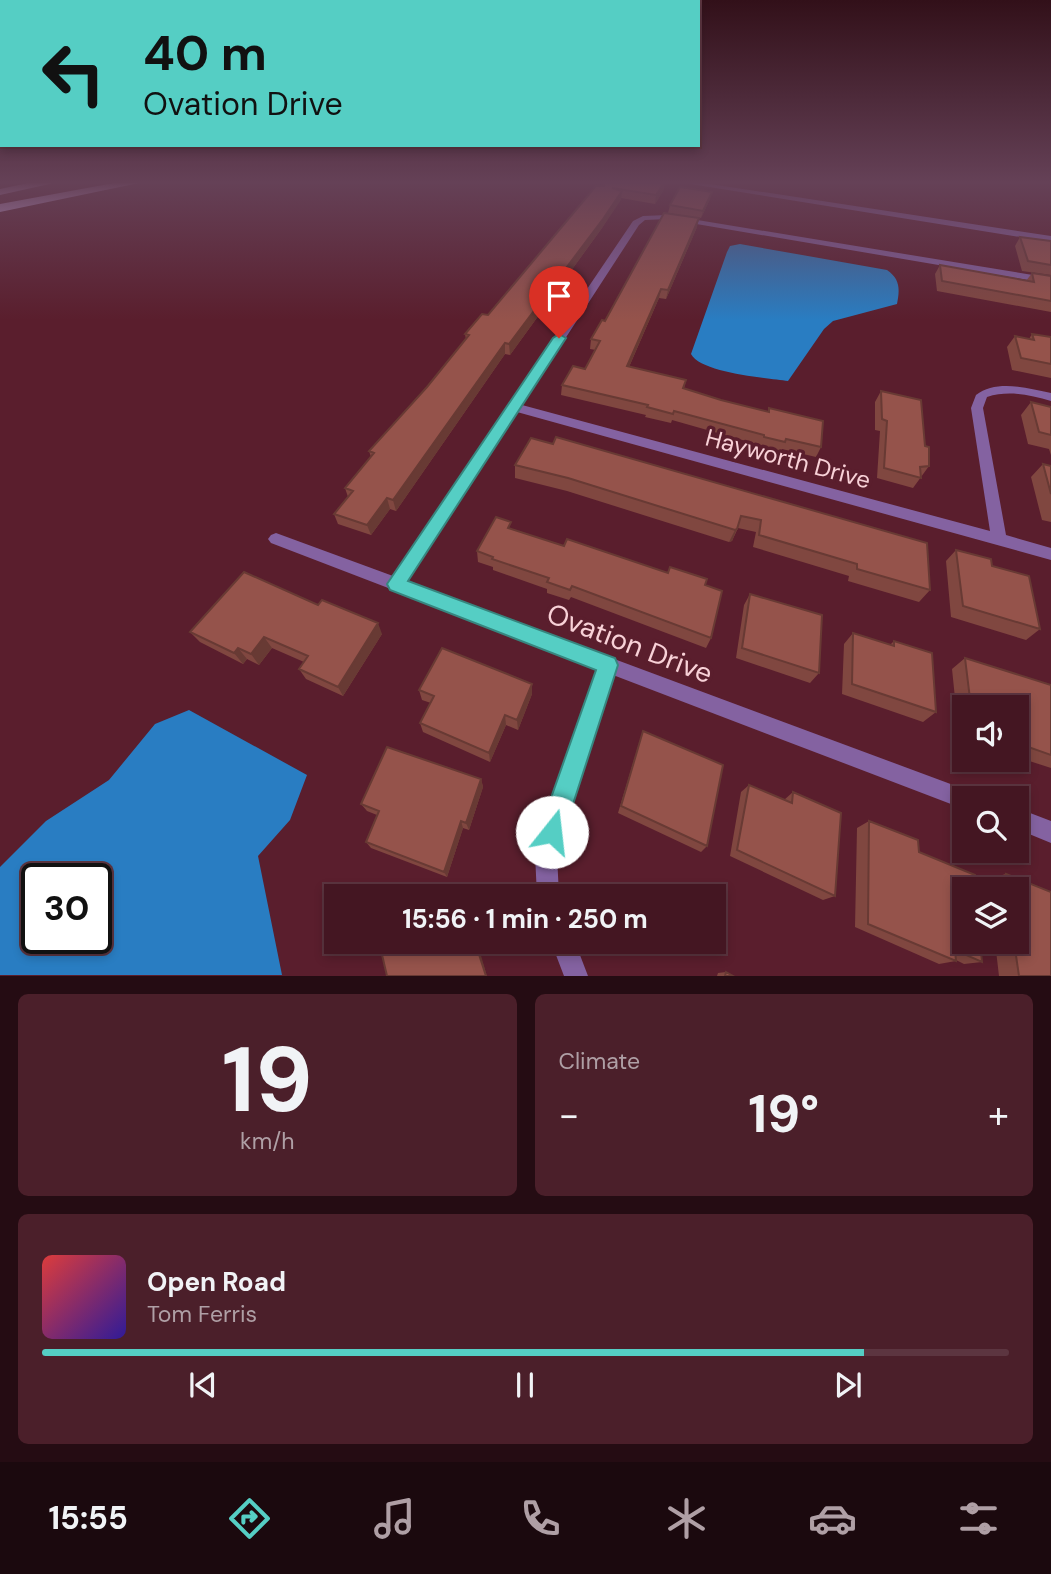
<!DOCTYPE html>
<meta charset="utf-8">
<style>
:root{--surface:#441622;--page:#4b1f2a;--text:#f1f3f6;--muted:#af9fa5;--line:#5c3540;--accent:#55cec4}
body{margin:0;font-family:"DM Sans",sans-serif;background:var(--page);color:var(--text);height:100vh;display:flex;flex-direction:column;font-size:26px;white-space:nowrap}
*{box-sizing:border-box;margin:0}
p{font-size:23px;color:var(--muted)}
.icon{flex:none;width:38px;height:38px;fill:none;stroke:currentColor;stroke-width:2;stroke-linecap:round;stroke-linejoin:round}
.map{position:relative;height:976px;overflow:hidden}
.drawer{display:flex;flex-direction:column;gap:18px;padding:18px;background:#250c13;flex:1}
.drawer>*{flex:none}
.banner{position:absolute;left:0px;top:0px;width:700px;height:147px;box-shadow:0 4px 10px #0003,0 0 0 2px var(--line);background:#55cec4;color:#111;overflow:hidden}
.controls{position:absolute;left:952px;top:695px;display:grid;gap:14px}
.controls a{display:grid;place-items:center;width:77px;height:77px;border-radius:0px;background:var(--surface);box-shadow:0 4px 10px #0003,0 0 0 2px var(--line);font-size:35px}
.speed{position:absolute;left:21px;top:863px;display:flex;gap:14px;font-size:35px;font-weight:700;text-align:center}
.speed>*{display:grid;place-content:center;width:91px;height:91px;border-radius:50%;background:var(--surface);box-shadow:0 4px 10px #0003,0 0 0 2px var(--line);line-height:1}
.speed .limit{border:4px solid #111;border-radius:10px;background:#fff;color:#111}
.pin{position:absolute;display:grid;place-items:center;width:60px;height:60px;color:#fff;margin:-72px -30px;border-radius:50% 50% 50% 0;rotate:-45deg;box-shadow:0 0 7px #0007}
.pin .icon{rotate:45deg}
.me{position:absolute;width:77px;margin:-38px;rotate:16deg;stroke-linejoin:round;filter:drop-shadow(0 0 5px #0008)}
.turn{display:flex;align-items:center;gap:24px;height:147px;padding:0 28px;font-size:32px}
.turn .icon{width:91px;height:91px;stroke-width:2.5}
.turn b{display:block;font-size:49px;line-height:60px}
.big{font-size:52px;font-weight:700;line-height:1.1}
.drawer .widget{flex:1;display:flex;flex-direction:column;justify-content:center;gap:10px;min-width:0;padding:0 24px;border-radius:10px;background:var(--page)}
.drawer .dial{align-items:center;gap:0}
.dial b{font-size:91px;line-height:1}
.song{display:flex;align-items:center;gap:21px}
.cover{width:84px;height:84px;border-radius:10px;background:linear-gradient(135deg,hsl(0 70% 55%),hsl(250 70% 35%))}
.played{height:7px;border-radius:4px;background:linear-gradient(90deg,var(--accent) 85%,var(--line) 85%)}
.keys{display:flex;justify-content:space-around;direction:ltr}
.heat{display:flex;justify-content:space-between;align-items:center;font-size:38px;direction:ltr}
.drawer .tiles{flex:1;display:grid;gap:18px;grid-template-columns:1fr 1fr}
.widget:last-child{grid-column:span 2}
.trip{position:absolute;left:324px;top:884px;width:402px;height:70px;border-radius:0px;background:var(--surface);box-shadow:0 4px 10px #0003,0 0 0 2px var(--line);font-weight:700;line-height:70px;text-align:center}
.tab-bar{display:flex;height:112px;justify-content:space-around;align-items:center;background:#1b090e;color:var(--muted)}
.tab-bar .icon{width:49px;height:49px}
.tab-bar .active{color:var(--accent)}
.tab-bar b{font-size:32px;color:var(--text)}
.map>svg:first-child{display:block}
.water{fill:#297dc2;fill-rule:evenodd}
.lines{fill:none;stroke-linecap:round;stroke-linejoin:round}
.minor{fill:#8462a1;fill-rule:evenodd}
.tertiary{fill:#8462a1;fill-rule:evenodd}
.motorway{fill:#d7b7f4;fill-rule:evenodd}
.wall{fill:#804740}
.shaded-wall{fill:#683a34}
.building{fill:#95534b;stroke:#683a34;stroke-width:2}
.route{fill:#55cec4;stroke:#37867f;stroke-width:2}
.labels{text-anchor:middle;stroke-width:7;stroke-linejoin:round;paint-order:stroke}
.street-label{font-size:24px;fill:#f8d1d7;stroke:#5a1e2d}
.near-street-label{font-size:28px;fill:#f8d1d7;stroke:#5a1e2d}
</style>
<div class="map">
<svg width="1051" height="976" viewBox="0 0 1051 976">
<rect width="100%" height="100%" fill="#5a1e2d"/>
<path class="water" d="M740,244L887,270C900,279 900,289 897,304L833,321L824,329L788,381C766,378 701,373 691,354L727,252L730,246Z
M189,710L307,775L290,820L258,856L282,975H0V867L46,821L109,780L155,724ZM37,878H96V938H37Z"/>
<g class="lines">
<path class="minor" d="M667,215L1051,278V284L667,219L645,220L639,225L522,405L990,531L971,408L976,395C996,379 1028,388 1051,393V401C1030,395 1009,390 987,397L983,408L1006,535L1051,548V560L517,412L407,582L964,789L971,792L974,798H964V809L613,675L567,810L557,854L559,896H537L535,854L547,810L597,668L271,543L268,539L271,535L276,533L393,576L633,221L643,216Z
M1017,808L1051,821V843L1017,829Z
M551,942H575L588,976H564Z"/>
<path class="tertiary" d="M684,183H704L1051,236V242Z"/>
<path class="motorway" d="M28,183H54L0,195V189Z
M114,183H139L0,212V204Z"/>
</g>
<path class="wall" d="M665,183L663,191L655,204L621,198L602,228L510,355L505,354L396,511L390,509L371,535L338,524L334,514L348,497L345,488L371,457L369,451L427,387L466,339L465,334L488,315L596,186Z
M710,199L701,218L668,213L670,205Z
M697,227L666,299L659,298L629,367L686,380L684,388L721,400L768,412L769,408L821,447L816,457L782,449L781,452L760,447V445L672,420L671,423L645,417L646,415L561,395L562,385L585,369L596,350L590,349L591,339L605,321Z
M1020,237L1051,241V275L1022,271L1015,246Z
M940,265L1026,281L1032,273L1051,276V312L937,291L935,274Z
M1032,334L1051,337V378L1012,370L1007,347L1015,336L1029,339Z
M881,391L925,446L929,466L913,488L877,478L880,431L875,430V402Z
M1031,402L1051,407V455L1049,449L1028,444L1021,415Z
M1043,464L1051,466V522L1042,520L1031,477Z
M515,465L927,543L930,590L919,602L848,581L849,576L753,547L756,532L738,528L732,541L729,542L567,491L515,478Z
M511,529L564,546L705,585L711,638L706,648L571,597L569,600L547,593V589L493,570V567L478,562L477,551Z
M956,550L992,566L1040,629L1026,640L951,617L946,561Z
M750,594L819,673L810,683L736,658L744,605Z
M190,632L382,634L343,696L306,679L299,669L304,662L272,648L259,665L247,659L243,664L200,642Z
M853,633L890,645L894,641L936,712L923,722L842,694L844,644Z
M965,658L1051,685V768L1017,757V707H964V739L959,737L952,669Z
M532,684V694L518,730L506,725L490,762L423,732L420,723L431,703L422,700L419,690Z
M643,731L707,846L701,852L618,813L640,740Z
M481,779L483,787L469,830L463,828L447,877L371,848L366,842L377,815L367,811L361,804Z
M749,785L784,800L793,792L835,896L823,900L730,856L741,792Z
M869,821L919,852L982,962L964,964L956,960V961L939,964L855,927L857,828Z
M1006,874L1051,892V976H999L995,942H1017V889H989L988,879Z
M726,972L733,976H717L718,973Z"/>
<path class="shaded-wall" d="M664,183L663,191L655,204L656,195Z
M622,191L621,200L602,228L510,355L509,344Z
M712,192L710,199L701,218L703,211Z
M699,218L697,227L666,299L668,290Z
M661,289L659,298L625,376L627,366Z
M505,343V354L396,511L393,500Z
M387,498L390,509L371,535L367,525Z
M737,529L732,541L729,542L735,530Z
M378,623L382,634L343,696L338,687Z
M264,637L272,648L259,665L251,654Z
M238,648L247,659L243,664L234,653Z
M532,684V694L518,730L517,720Z
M505,715L506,725L490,762L489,753Z
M481,779L483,787L469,830L466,823Z
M461,821L463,828L447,877L444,872Z
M475,942H477L487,976H486Z"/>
<path class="building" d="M604,183H664L656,195L612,188L622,191L603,219L509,344L505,343L393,500L387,498L367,525L334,514L353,491L345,488L374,453L369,451L427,387L469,335L465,334L482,314L488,315L596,186H604Z
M680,187L712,192L703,211L670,205Z
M664,213L699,218L668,290L661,289L627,366L686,380L683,388L721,400L769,412V408L823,421L821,447L786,439L785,442L764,437V435L674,411L673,414L647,407L648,405L562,385L573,366L585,369L600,341L591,339L602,320L605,321Z
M1020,237L1051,241V265L1028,261Z
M940,265L1034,282L1032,273L1051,276V301L942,281Z
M1032,334L1051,337V364L1021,358L1015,336L1034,340Z
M881,391L921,400L925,446L929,447V466L920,467L921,478L884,468L887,421L882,419Z
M1031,402L1051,407V435L1039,432Z
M556,437L927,543L930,590L857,569V564L759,535L761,520L741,516L737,529L735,530L568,478L515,465L531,438L553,444Z
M1043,464L1051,466V494Z
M496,517L511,522L508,528L564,546L567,539L668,573L670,567L707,579L705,585L722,591L711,638L572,586L570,590L547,582L549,578L492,559L493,557L477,551Z
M956,550L991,559L992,566L1029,576L1040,629L963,606Z
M244,572L318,605L322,600L378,623L338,687L299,669L308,656L264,637L251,654L238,648L234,653L190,632Z
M750,594L822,615L819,673L742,648Z
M853,633L894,646V641L932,653L936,712L852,684Z
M442,648L532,684L517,720L505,715L489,753L420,723L434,696L419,690Z
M965,658L1051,685V755L1017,743V707H971Z
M643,731L723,765L707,846L621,806Z
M387,747L481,779L466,823L461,821L444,872L366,842L379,811L361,804Z
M749,785L792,803L793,792L841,813L835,896L737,850Z
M869,821L918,840L919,852L975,875L976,889H964V942H980L982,962L955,950L956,961L868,924Z
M1006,874L1051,892V976H1019L1014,942H1017V889H1008Z
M379,942H475L486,976H387Z
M726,972L733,976H725Z"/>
<linearGradient id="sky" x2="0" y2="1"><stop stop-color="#321019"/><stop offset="0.57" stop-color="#654157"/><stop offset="1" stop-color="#654157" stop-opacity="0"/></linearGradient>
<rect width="1051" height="320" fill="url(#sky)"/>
<path class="route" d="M559,334L566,338L408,581L615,658L618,665L564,832L560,841L552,844L543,841L539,832L596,670L390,590L387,584L553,338Z"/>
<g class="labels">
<g class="street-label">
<text transform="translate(788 459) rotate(15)" y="8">Hayworth Drive</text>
</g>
<g class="near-street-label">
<text transform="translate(630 643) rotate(21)" y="10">Ovation Drive</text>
</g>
</g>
</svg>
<div class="controls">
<a><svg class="icon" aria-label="sound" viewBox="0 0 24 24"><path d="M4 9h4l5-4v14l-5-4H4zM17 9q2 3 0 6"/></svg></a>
<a><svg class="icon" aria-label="search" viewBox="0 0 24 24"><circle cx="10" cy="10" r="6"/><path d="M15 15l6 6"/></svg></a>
<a><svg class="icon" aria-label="layers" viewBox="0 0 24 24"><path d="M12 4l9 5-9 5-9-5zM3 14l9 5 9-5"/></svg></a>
</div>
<div class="speed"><div class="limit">30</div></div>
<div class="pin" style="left:559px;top:338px;background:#d93025"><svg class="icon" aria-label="arrive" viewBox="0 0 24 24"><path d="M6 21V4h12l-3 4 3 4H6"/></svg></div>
<svg class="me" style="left:552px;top:832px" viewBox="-20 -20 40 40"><circle r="19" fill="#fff"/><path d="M0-13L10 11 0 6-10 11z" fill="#55cec4"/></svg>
<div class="trip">15:56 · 1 min · 250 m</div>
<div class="banner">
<div class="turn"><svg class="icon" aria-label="left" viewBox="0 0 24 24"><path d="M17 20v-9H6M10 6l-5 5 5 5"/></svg><div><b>40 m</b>Ovation Drive</div></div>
</div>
</div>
<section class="drawer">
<div class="tiles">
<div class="widget dial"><b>19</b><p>km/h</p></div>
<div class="widget"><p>Climate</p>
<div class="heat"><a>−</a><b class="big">19°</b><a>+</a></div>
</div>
<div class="widget">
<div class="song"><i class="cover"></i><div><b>Open Road</b><p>Tom Ferris</p></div></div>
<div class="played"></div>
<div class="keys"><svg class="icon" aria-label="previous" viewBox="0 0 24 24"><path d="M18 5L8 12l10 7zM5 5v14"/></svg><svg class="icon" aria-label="pause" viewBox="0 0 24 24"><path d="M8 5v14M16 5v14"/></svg><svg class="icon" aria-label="next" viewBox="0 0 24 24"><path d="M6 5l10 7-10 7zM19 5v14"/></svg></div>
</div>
</div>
</section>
<nav class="tab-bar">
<b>15:55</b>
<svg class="icon active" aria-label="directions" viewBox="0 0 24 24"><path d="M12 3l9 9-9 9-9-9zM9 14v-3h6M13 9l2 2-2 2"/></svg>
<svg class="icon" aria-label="music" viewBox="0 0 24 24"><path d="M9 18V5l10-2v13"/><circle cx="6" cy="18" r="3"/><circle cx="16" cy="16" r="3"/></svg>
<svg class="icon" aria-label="phone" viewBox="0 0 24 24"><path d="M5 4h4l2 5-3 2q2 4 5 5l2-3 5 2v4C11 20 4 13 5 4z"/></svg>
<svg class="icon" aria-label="climate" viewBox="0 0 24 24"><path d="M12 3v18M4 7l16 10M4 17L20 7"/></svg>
<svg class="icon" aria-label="car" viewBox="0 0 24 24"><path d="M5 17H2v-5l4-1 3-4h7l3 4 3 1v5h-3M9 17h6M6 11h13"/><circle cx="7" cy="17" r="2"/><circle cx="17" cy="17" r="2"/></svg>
<svg class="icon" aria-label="filters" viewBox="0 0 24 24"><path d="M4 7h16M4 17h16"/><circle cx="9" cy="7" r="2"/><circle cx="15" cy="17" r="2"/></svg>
</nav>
